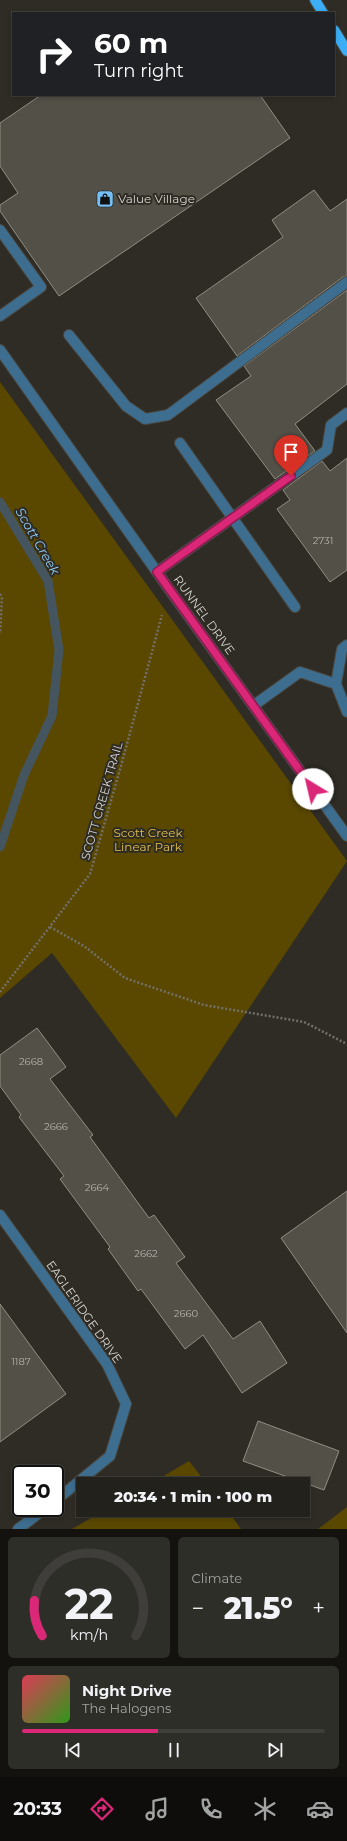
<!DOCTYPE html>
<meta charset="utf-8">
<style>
:root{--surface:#22211b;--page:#2e2e28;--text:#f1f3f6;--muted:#a2a3a3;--line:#3f3e3a;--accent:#db2777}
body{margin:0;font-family:Montserrat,sans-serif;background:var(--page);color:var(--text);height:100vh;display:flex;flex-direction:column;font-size:15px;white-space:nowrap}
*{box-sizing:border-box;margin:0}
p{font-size:13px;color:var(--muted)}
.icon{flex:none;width:22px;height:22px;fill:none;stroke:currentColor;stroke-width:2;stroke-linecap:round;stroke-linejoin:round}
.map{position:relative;height:1529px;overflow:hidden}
.details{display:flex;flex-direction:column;gap:8px;padding:8px;background:#13120f;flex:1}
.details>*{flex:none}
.top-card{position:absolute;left:12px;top:12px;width:323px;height:84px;border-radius:0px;box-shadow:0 2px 6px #0003,0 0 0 1px var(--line);background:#202124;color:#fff;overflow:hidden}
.speed{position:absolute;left:12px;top:1465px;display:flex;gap:8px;font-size:20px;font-weight:700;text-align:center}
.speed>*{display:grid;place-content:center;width:52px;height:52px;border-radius:50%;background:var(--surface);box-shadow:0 2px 6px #0003,0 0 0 1px var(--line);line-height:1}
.speed .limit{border:2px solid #111;border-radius:6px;background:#fff;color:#111}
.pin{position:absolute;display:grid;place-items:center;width:34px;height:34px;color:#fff;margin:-41px -17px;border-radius:50% 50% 50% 0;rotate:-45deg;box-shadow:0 0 4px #0007}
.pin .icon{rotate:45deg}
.me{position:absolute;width:44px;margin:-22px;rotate:324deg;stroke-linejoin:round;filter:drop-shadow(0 0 3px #0008)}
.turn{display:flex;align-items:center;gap:14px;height:84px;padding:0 16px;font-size:18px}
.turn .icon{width:52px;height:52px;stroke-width:2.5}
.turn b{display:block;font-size:28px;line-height:34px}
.big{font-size:30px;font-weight:800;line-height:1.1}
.details .widget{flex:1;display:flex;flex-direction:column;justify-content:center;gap:6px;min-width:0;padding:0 14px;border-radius:6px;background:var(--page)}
.details .dial{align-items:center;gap:0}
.dial svg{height:104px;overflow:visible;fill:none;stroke:var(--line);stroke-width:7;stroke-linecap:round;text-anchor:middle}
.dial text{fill:var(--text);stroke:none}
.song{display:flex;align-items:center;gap:12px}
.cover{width:48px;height:48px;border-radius:6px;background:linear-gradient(135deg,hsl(350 70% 55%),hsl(110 70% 35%))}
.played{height:4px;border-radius:2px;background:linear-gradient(90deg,var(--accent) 45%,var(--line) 45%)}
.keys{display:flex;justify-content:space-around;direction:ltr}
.heat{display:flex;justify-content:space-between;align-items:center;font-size:22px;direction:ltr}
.details .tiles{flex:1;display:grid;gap:8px;grid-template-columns:1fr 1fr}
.widget:last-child{grid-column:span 2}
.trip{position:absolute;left:76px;top:1477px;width:234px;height:40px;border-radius:0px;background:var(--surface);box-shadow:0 2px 6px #0003,0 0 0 1px var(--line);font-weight:800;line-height:40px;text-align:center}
.menu{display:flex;height:64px;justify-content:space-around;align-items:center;background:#0e0d0b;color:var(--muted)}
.menu .icon{width:28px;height:28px}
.menu .selected{color:var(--accent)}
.menu b{font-size:18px;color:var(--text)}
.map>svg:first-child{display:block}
.green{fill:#5a4800}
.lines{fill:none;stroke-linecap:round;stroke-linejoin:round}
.stream{stroke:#44555f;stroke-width:9}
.building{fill:#525047;stroke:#918e84}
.minor-casing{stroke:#49473f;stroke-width:12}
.major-casing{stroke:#49473f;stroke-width:12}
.path{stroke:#727069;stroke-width:2.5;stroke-dasharray:2 2;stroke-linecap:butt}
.minor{stroke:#3d6e90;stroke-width:10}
.major{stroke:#3baef5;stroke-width:10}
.route-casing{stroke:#8e194d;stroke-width:10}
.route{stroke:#db2777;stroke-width:7}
.labels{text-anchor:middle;stroke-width:4;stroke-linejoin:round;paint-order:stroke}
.number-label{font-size:10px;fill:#b4b2ac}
.poi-label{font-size:12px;fill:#d4d2cd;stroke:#2e2c24;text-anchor:start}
.street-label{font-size:12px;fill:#d4d2cd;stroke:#2e2c24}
.park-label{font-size:12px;fill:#e1be47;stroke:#2e2c24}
.water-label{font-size:13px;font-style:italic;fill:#92cbf5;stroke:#2e2c24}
</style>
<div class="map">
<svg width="347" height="1529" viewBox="0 0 347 1529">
<rect width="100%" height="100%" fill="#2e2c24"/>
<path class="green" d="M0,382L347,861L176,1118L52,953L0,998Z
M189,1461L207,1484H150Z
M347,1507V1529H318Z
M105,1510H227L241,1529H72Z"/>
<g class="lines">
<path class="stream" d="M0,502L48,581L59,650L52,716L24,775L0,847"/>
</g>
<path class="building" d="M41,95H260L290,138L59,296L0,211V205L18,193L0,166V123Z
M314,190L330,211L347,199V276L343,277L237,356L196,298L283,237L272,220Z
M347,290V384L295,424L315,451L275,479L216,400L251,376L244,366Z
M347,458V570L330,582L277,509L290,500L283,490L322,461L330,471Z
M37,1028L66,1067L50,1079L93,1135L90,1137L149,1218L154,1215L185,1257L176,1263L233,1339L260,1321L287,1363L242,1393L203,1335L185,1349L141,1289L138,1291L108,1249L110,1247L60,1179L64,1176L19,1117L21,1115L0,1086V1055Z
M347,1191V1333L281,1238Z
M0,1304L66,1394L0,1442Z
M258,1421L339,1451L324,1490L243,1461Z"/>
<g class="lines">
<defs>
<path id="minor" d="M0,230L41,287L0,316
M69,335L126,406L145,419L168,415L347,282
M0,350L169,589L347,836
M180,443L295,607
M157,572L327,450L331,425L347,413
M336,684L347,712
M253,706L300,672L336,684L342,649L347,645
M0,1215L107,1364L126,1404L110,1456L55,1501
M18,1529L46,1508"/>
<path id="major" d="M315,0L323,13
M334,30L347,51"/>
</defs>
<use href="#minor" class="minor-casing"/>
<use href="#major" class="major-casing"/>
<path class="path" d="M0,594L2,597L0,634
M50,927L84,946L125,978L204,1005L304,1022L347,1044
M0,992L90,874L121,766L162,615"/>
<use href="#minor" class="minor"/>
<use href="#major" class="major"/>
</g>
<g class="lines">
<defs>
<path id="route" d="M291,476L157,572L313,789"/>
</defs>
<use href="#route" class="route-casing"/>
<use href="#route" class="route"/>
</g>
<defs>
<symbol id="shop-square" viewBox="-11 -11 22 22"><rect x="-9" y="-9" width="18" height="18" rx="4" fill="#74c0f6" stroke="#2e2c24"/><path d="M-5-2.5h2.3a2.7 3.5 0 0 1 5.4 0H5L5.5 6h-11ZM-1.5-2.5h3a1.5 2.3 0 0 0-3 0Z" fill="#111"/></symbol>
</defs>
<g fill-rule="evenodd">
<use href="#shop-square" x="95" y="189" width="20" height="20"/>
</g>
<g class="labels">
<g class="number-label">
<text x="323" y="544">2731</text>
<text x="31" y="1065">2668</text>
<text x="56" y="1130">2666</text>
<text x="97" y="1191">2664</text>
<text x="146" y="1257">2662</text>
<text x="186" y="1317">2660</text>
<text x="21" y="1365">1187</text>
</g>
<g class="poi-label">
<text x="118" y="203">Value Village</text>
</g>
<g class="street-label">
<text transform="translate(204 615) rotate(54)" y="4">RUNNEL DRIVE</text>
<text transform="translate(102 801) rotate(-74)" y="4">SCOTT CREEK TRAIL</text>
<text transform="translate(84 1312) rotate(55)" y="4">EAGLERIDGE DRIVE</text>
</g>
<g class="park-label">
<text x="148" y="837">Scott Creek<tspan x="148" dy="14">Linear Park</tspan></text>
</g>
<g class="water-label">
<text transform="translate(38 541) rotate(60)" y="5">Scott Creek</text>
</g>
</g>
</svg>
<div class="speed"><div class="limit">30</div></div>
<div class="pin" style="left:291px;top:476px;background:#d93025"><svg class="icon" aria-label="arrive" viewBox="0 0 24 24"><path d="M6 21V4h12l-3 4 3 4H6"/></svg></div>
<svg class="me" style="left:313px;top:789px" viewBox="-20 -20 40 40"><circle r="19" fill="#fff"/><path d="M0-13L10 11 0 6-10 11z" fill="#db2777"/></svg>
<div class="trip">20:34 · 1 min · 100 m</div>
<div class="top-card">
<div class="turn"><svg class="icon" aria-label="right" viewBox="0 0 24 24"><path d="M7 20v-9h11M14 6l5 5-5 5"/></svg><div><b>60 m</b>Turn right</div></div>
</div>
</div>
<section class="details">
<div class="tiles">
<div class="widget dial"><svg viewBox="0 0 100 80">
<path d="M14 69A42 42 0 1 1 86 69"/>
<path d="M14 69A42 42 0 0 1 8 42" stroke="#db2777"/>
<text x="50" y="56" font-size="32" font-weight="700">22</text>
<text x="50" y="72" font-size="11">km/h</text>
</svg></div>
<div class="widget"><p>Climate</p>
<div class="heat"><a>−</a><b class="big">21.5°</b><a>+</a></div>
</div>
<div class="widget">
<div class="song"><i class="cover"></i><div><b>Night Drive</b><p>The Halogens</p></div></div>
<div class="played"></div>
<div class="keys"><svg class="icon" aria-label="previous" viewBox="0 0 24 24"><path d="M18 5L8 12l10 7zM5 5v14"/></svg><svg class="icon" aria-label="pause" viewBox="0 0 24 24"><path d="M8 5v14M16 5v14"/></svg><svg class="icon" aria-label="next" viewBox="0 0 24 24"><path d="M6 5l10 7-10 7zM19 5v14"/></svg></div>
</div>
</div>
</section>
<nav class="menu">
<b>20:33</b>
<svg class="icon selected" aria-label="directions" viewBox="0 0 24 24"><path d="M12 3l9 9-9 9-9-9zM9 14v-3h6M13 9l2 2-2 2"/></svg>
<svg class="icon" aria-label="music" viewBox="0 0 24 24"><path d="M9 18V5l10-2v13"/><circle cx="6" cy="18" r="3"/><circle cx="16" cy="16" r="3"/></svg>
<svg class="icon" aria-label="phone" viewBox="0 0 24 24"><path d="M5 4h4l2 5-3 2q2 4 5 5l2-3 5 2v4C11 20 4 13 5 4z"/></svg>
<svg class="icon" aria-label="climate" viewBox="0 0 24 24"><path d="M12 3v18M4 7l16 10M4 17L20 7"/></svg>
<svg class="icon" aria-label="car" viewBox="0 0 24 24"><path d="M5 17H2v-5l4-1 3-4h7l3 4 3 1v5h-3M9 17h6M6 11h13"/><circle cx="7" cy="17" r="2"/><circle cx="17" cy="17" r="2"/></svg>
</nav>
